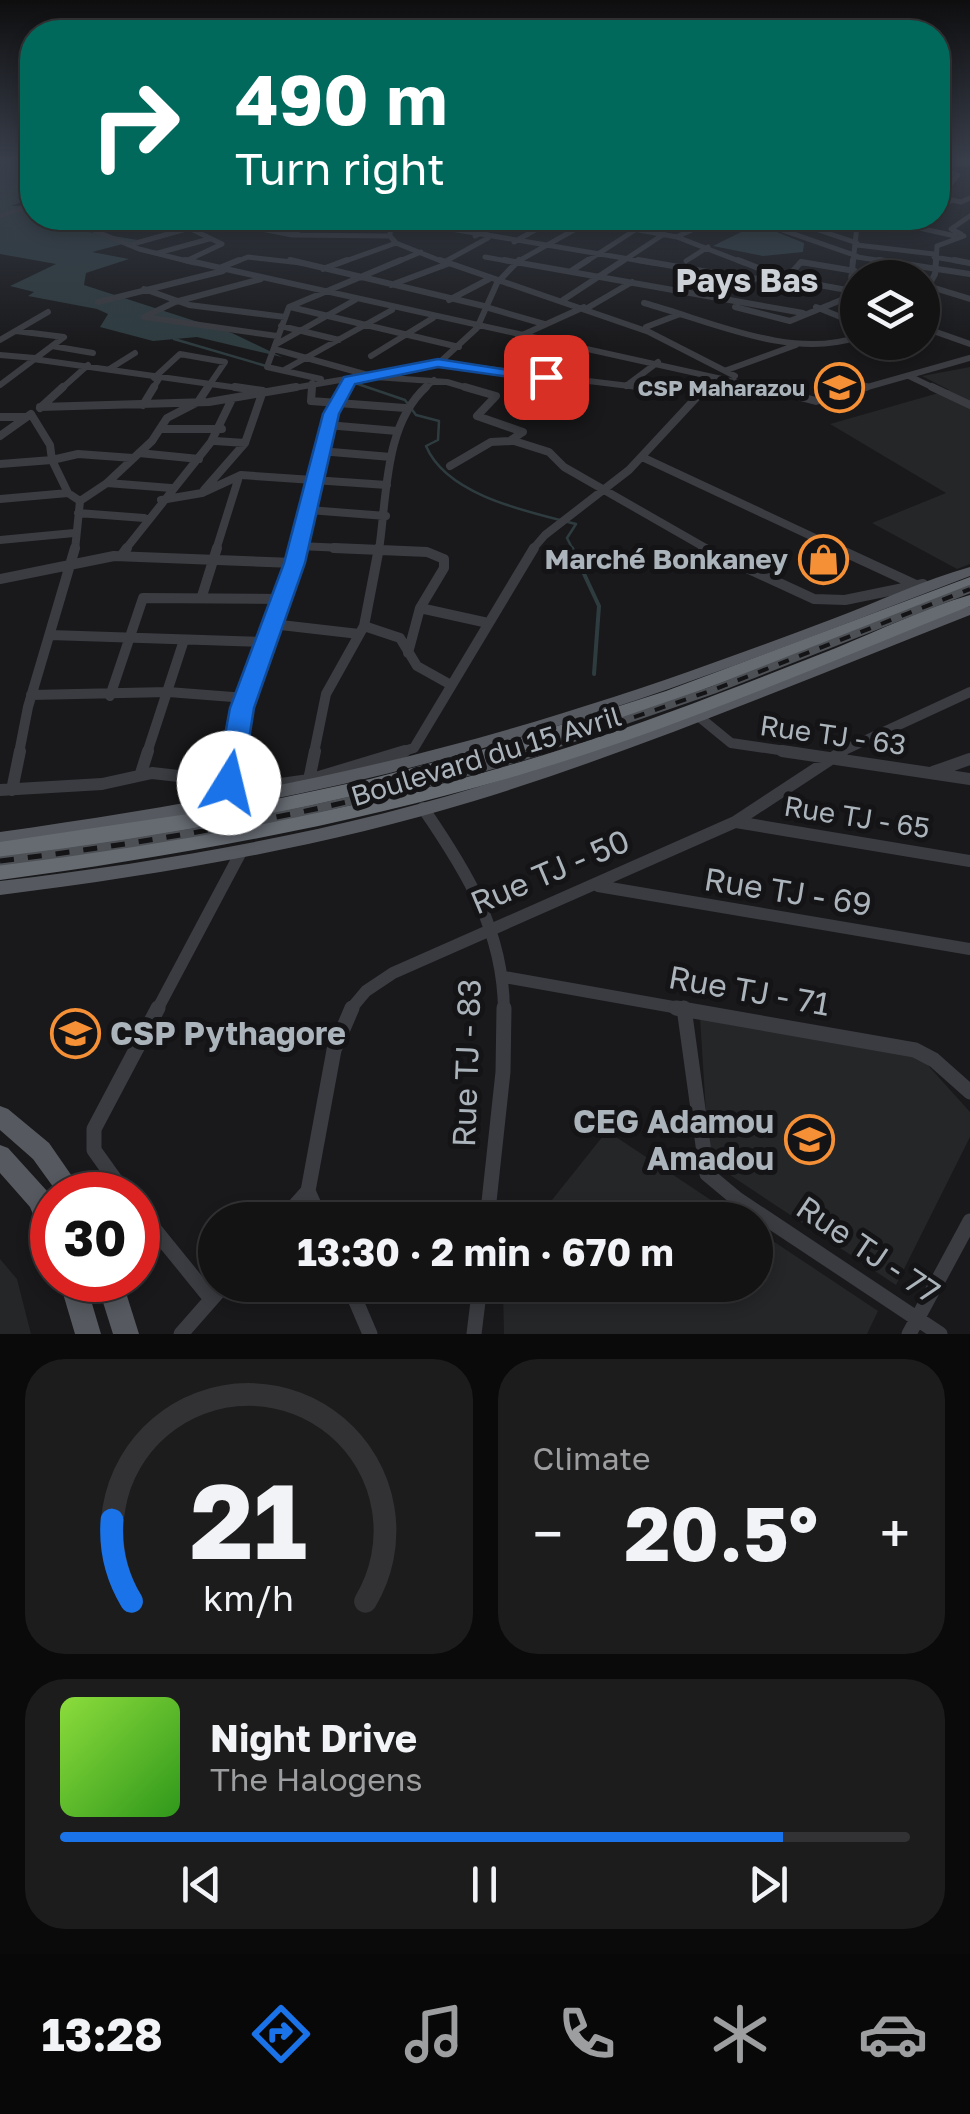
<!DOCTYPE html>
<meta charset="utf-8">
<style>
:root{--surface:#131314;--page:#1c1c1d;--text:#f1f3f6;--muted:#9d9ea0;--line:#323234;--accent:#1a73e8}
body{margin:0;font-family:"Golos Text",sans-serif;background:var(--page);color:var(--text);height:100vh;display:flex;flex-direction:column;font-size:38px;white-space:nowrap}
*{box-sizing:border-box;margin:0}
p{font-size:32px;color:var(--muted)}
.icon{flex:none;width:55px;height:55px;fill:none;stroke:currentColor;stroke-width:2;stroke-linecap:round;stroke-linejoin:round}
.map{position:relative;height:1334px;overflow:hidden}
.panel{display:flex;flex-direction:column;gap:25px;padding:25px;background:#0a0a0b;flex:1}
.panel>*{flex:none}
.guide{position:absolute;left:20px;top:20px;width:930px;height:210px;border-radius:40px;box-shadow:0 5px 15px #0003,0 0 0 2px var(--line);background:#00695c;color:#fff;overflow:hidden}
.fabs{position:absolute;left:840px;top:260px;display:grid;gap:20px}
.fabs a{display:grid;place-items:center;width:100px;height:100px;border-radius:50%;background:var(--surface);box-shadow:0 5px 15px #0003,0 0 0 2px var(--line);font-size:50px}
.speed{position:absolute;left:30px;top:1172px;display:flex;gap:20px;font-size:50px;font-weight:700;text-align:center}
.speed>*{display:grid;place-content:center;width:130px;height:130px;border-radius:50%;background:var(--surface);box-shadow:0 5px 15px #0003,0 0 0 2px var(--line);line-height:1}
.speed .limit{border:15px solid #d22;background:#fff;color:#111}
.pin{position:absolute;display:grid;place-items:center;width:85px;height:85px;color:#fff;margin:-42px;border-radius:20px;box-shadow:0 5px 15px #0006}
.me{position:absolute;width:110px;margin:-55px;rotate:9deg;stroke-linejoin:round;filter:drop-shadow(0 0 8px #0008)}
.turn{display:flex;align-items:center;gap:35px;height:210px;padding:0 50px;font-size:45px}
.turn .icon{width:130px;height:130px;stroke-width:2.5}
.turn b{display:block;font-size:70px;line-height:85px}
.big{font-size:75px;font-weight:700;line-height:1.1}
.panel .card{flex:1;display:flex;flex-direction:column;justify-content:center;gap:15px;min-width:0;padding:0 35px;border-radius:40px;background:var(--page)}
.panel .dial{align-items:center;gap:0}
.dial svg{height:260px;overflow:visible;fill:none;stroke:var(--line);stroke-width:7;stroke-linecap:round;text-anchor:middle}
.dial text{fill:var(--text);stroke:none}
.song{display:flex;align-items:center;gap:30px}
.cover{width:120px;height:120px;border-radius:15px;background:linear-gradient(135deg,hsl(90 70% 55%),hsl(110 70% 35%))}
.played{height:10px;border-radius:5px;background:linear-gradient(90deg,var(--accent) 85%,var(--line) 85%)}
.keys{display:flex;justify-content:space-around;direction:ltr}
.heat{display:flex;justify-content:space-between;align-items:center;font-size:55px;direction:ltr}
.panel .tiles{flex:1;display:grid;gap:25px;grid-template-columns:1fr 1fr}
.card:last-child{grid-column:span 2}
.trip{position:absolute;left:198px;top:1202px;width:575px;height:100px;border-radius:50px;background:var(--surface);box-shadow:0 5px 15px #0003,0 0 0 2px var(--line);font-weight:700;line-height:100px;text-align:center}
.tab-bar{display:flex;height:160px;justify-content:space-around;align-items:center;background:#080808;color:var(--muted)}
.tab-bar .icon{width:70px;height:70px}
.tab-bar .current{color:var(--accent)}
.tab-bar b{font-size:45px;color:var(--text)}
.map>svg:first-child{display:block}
.built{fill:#252628}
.water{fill:#2e3c40}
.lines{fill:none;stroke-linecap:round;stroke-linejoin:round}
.stream-far1{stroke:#2e3c40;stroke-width:2.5}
.stream{stroke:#2e3c40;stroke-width:4}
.street-far5{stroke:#3a3c41;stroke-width:5}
.street-far4{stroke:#3a3c41;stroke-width:6}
.street-far3{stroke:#3a3c41;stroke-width:8}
.street-far2{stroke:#3a3c41;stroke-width:10}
.street-far1{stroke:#3a3c41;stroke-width:12}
.street{stroke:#3a3c41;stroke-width:15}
.primary{fill:#565a60;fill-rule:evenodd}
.highway{fill:#666b72;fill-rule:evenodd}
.rail-far1-casing{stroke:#4d5156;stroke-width:8}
.rail-casing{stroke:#4d5156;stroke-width:9}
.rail-far1{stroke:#141416;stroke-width:4;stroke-dasharray:11;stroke-linecap:butt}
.rail{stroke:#141416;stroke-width:5;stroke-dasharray:14;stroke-linecap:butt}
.route{fill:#1a73e8;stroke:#114b97;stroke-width:2.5}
.labels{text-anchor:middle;stroke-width:10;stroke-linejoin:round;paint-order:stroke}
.far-poi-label{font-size:22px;font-weight:bold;fill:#abb3bb;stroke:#141416;text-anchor:end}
.poi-label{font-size:28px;font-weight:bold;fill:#abb3bb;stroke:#141416;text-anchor:end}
.street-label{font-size:28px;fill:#abb3bb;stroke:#141416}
.far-district-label{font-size:32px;font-weight:bold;fill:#ccd1d7;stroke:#141416}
.near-street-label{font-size:32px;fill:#abb3bb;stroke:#141416}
.near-poi-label{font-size:32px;font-weight:bold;fill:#abb3bb;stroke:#141416;text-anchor:start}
</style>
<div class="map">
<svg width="970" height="1334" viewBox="0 0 970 1334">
<rect width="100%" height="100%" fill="#19191b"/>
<path class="built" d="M970,367V564L957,569L872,523L946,493L830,424L949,390L922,376Z
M700,1017L916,1052L970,1112V1137L896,1285L709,1161Z
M607,1131L741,1220H536Z
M755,1229L878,1311L867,1334H504L503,1285H755Z
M0,1259L17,1279L31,1334H0Z"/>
<path class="water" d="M0,161H32V198L11,206L32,205V218H128L66,223L64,228L138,240L92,252L129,259L86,273L84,285L232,333L282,357L197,337L153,341L100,327L108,314L97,309L28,296L34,292L10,286L56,264L0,254Z
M741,232H777L804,243L803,252L763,256L713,246Z"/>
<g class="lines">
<path class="stream-far1" d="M211,218L228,223L255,218
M62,223L82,221
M174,339L266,366
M349,381L405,400L416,415L439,421L438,440L426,446C447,496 529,512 576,524L567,538L573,550"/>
<path class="stream" d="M572,548L599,606L594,674"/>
<path class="street-far5" d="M938,166L970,163
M938,168L958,175L941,194
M938,197L961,202L970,198
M938,210L951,200
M0,216L32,205
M264,218L265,223L257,228L292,235L390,236
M338,218L393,224
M391,218L390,236L396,243L446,263
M470,218L502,223
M605,218L590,221L677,237L744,263
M719,218L759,225L791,218
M748,218L857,256
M827,218L857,225
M875,218L955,236
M157,219L183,225L222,244L188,260
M392,219L653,263
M786,219L857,243
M95,231L139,249L195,263
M294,232L330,218
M961,234L951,229L970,216
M475,236L514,218
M677,237C704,222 710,230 737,222
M514,242L556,218
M129,245L186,229
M857,245L934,254
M158,253L209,239
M485,257L518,263
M857,257L896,263
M934,257L969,263
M446,261L488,238
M686,261L708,247
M233,263L248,257L301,263
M340,263L396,243
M395,263L421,252
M515,263L590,221L575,218
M584,263L635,230
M620,263L664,234
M800,263H806
M853,263L857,225L864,218
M936,263L937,246L964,236"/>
<path class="street-far4" d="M185,260L772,390
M290,260L488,307
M440,260L649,332L735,376
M504,260L803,313
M638,260L749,279L782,277
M738,260L786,279L858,292
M879,260L970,274
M954,260L970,263
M222,267L239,260
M323,269L347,260
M571,271L588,260
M261,279L175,302L144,317L277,336
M786,279L801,262L855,271
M391,285L450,263
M928,286L970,299
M144,289L189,305L285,317
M850,292L853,260
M922,298L935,274L936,260
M449,300L489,279
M563,300L624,260
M98,302L223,271
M644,303C711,321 790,360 858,337
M290,307L459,347
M589,307L632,282
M735,307L790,321L851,296
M816,307L858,324
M489,308L544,324
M281,326L339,340
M646,327L680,314
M922,327L970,344
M518,337L584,307
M0,340L48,312
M275,345L355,300
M52,346L93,353
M274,349L375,377L447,382L474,390
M0,355L35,358
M371,356L433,318
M33,359L253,390
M439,363L654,389L754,387
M111,368L135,353
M284,370L392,310
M727,370L796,345
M909,376L938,390
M154,378L180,354L225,362L206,390
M321,379L267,367L289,307L401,260
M0,385L64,337L16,331
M626,386L658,362
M60,390L88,365
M152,390L159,379
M282,390L439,363L477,328L497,283L519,260
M312,390V383
M344,390L349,381
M423,390L434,380
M857,390L970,358"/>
<path class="street-far3" d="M312,387L311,401L405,408
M465,387L496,396L477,416L523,432L511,440L549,452L564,467L709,550
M639,387H746
M762,387L816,401L866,387
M932,387L970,405
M143,405L154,387
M40,407L209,402L296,387
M40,408L63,387
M0,417H25
M327,425L397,431
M161,429H222
M0,436L31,414L50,445L52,460L78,454L133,458
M215,441L245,443L263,391L235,387
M320,451L391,457
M139,453L199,459
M642,457L841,550
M0,464L52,460L68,493L80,501
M450,466L491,442L512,441
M107,483L171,488
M204,490L245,443
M0,499L68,493
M161,500L202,493L241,475L387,485
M309,510L386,516
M78,513L144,518
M0,540L74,533
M299,546L387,550
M75,550L80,501L107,483L152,441L167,418L198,402L208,387
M125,550L211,442L232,399
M216,550L238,480
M297,550L331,413L346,387
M379,550C387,497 384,425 426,387
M532,550L545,535L629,470L696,398L697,387"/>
<path class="street-far2" d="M334,548L427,552L444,559V568L420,608L408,653
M703,548L814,599L845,600L923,584
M836,548L916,585
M122,555L127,548
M0,579L114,556L294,563
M202,596L217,548
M420,608L488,623
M272,624L359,634
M364,626L400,638L417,666L451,685
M50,635L265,642
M31,695L168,692L246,698
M110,696L143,598L281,599
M698,716L731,743L799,753
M19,753L28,707L75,548
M147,753L184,640
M234,753L242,708L298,548
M314,753L326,694L364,626L379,548
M397,753L414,748L534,548
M838,753L970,692"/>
<path class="street-far1" d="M782,751L970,779
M933,772L970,759
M141,773L148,751
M309,780L315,751
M229,783L235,751
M0,790L102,784L152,773L267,786L309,780L405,751
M12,790L20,751
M423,808C467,872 503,930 504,1010
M736,822L970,861
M598,886L970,949
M504,977L690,1010
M157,1010L241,852
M350,1010L366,991L393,973L735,822L843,751"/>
<path class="street" d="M676,1008L915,1050L934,1060L970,1092
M684,1008L707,1174L737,1199L940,1334
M126,1195L94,1150V1129L158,1008
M138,1209L211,1299
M282,1220L308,1191
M321,1220L308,1191L334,1050L352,1008
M487,1220L503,1072L504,1008
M349,1285L370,1334
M181,1334L224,1285
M474,1334L480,1285
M909,1334L970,1221"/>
<path class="primary" d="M970,567V576C793,644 616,714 432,762C290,800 145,824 0,844V832C191,805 379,771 563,713C655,685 745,652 835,618C880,601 924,580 970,567Z
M970,606V615C806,679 643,749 474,801C319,848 160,875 0,895V881C179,860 357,828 528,771C627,738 724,701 821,663C870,644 919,621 970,606Z
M0,1106L8,1109L49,1143L85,1195H59L33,1159L0,1130Z
M0,1145L8,1148L47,1191L52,1202V1241L43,1238L30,1207L0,1173Z
M59,1280H85L101,1334H75Z
M96,1280H122L139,1334H113Z"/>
<path class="highway" d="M970,577V587C814,647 659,711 499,758C336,806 168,836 0,858V842L248,805L370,779L485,749L666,691Z
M970,595V606C824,664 680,727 529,772C356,824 178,856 0,880V864C193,839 387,806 572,746C661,717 749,682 836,648C880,630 924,608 970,595Z"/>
<defs>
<path id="rail-far1" d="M530,753L713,690L970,589"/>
<path id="rail" d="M0,861C183,839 362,805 539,751"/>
</defs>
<use href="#rail-far1" class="rail-far1-casing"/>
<use href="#rail" class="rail-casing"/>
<use href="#rail-far1" class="rail-far1"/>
<use href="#rail" class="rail"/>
</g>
<linearGradient id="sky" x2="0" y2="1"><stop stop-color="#0e0e0f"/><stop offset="0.46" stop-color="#383e4a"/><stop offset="1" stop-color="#383e4a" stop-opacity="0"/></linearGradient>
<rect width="970" height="348" fill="url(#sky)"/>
<path class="route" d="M438,359L553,377L546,382L438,367L355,384L339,414L305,563L254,708L242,783L238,789H220L216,783L230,708L284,563L323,414L344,377Z"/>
<defs>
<symbol id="school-ring" viewBox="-11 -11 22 22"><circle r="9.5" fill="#141416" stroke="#f69036" stroke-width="1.5"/><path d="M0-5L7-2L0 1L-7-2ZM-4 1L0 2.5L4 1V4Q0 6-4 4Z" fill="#f69036"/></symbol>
<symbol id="shop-ring" viewBox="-11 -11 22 22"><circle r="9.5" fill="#141416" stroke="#f69036" stroke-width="1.5"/><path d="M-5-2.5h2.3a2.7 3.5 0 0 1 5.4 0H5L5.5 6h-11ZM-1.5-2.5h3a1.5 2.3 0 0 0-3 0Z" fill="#f69036"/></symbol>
</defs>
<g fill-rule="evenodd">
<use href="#school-ring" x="812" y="360" width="55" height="55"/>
<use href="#shop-ring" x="796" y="532" width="55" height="55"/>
<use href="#school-ring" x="48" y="1006" width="55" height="55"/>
<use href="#school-ring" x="782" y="1112" width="55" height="55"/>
</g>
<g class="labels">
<g class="far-poi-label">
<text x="805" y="396">CSP Maharazou</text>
</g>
<g class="poi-label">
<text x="788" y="569">Marché Bonkaney</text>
</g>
<g class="street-label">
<text transform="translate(833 735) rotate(8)" y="10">Rue TJ - 63</text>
<text transform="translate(486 756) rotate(-17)" y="10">Boulevard du 15 Avril</text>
<text transform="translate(857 817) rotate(9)" y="10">Rue TJ - 65</text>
</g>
<g class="far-district-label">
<text x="747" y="292">Pays Bas</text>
</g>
<g class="near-street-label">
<text transform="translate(550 872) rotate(-23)" y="11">Rue TJ - 50</text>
<text transform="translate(788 892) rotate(9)" y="11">Rue TJ - 69</text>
<text transform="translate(749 991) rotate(10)" y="11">Rue TJ - 71</text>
<text transform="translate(467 1063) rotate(-88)" y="11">Rue TJ - 83</text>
<text transform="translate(868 1250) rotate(34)" y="11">Rue TJ - 77</text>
</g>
<g class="near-poi-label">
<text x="110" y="1045">CSP Pythagore</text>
<text x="774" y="1133" text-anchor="end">CEG Adamou<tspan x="774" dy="37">Amadou</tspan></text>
</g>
</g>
</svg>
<div class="fabs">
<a><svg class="icon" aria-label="layers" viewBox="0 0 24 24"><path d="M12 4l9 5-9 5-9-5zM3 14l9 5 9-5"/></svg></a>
</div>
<div class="speed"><div class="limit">30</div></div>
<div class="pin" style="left:546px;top:377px;background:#d93025"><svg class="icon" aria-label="arrive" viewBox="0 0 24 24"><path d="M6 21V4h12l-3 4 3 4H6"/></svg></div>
<svg class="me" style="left:229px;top:783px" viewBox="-20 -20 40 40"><circle r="19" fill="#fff"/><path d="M0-13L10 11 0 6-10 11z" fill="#1a73e8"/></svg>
<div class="trip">13:30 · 2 min · 670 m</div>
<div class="guide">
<div class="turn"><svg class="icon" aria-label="right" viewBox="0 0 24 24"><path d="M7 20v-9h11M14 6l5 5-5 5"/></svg><div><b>490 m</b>Turn right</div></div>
</div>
</div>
<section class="panel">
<div class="tiles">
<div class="card dial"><svg viewBox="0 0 100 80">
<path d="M14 69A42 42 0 1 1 86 69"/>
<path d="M14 69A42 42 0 0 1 8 44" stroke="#1a73e8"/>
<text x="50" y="56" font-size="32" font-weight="700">21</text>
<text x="50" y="72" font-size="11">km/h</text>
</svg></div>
<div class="card"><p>Climate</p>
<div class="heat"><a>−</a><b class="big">20.5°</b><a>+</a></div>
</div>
<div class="card">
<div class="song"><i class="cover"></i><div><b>Night Drive</b><p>The Halogens</p></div></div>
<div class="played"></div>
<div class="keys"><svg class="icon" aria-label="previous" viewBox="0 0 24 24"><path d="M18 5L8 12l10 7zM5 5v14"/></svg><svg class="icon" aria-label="pause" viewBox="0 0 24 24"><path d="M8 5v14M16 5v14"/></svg><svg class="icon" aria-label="next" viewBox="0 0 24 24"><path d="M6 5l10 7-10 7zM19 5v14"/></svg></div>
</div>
</div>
</section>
<nav class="tab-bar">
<b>13:28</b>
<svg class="icon current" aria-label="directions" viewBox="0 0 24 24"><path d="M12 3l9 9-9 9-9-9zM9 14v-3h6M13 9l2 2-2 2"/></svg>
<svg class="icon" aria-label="music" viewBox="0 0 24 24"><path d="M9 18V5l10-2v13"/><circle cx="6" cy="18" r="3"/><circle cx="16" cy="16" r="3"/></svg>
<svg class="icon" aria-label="phone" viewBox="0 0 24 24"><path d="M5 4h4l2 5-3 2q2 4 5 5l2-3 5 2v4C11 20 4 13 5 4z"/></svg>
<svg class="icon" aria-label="climate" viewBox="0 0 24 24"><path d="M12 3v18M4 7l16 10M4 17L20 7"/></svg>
<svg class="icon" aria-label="car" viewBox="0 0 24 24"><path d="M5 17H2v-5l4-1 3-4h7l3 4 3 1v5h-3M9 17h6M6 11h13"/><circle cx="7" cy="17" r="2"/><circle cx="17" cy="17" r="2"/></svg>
</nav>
